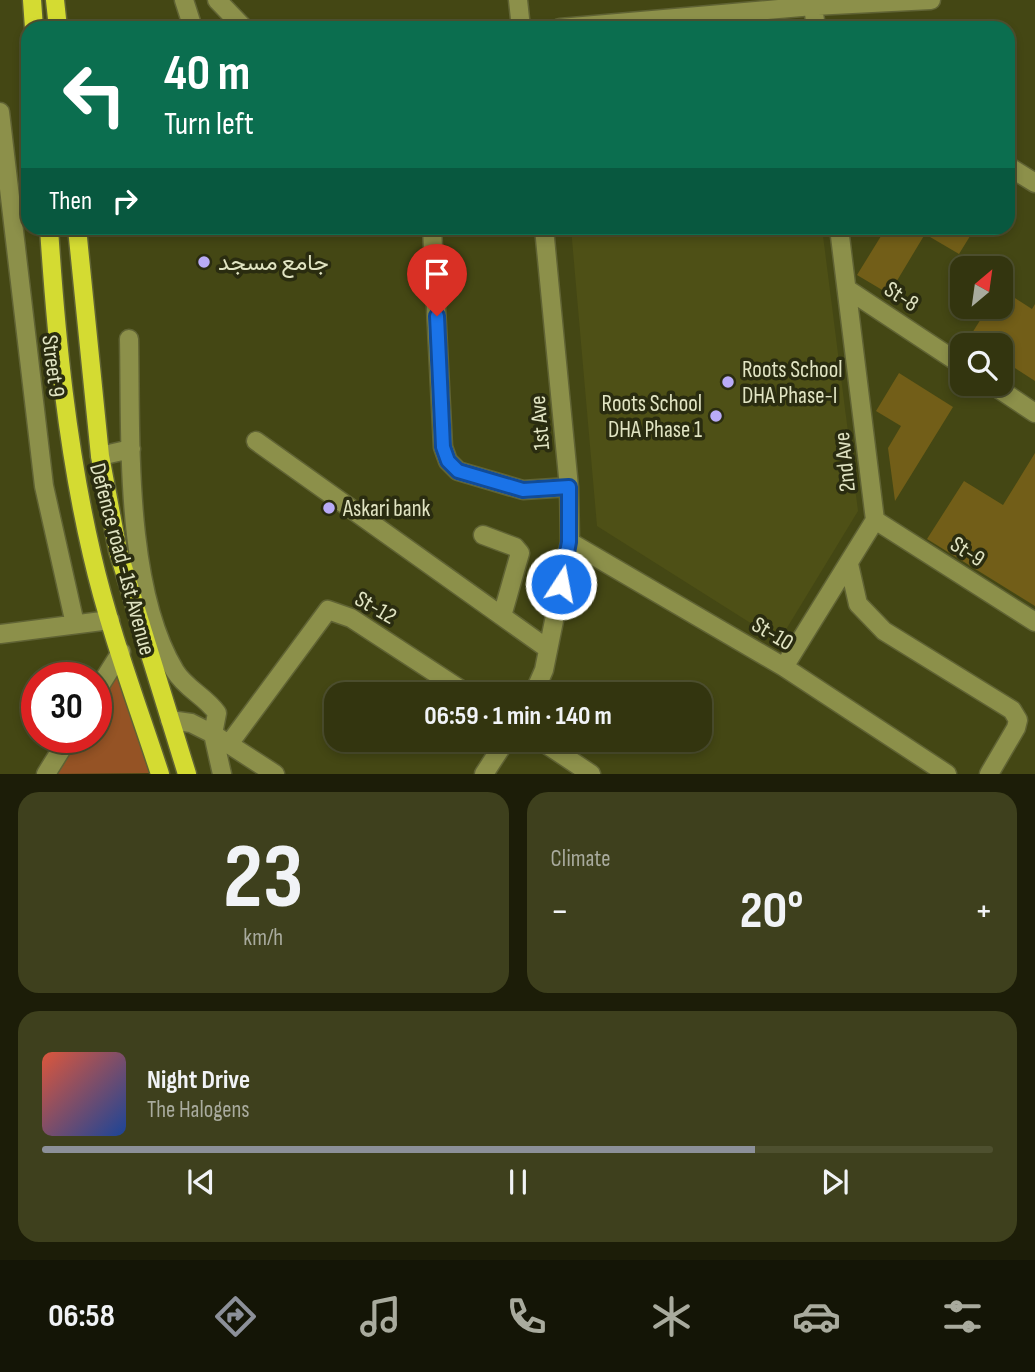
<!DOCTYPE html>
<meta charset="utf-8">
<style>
:root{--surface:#33350f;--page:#3e401d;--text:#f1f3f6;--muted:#a9ab9e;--line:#4e502f;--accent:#8c9099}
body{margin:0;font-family:"Sofia Sans Condensed",Vazirmatn,sans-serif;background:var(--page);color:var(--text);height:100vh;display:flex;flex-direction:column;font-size:26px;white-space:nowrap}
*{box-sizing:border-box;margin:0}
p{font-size:23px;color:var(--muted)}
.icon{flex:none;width:38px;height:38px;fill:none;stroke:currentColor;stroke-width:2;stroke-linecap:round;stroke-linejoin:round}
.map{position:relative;height:774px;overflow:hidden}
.panel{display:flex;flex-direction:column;gap:18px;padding:18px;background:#1c1d08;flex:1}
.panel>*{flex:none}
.banner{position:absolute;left:21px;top:21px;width:994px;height:214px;border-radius:21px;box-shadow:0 4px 10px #0003,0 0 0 2px var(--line);background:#0b6e4f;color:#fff;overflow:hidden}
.needle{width:46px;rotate:29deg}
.buttons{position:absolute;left:950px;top:256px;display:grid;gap:14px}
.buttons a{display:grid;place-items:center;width:63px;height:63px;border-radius:14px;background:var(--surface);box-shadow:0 4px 10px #0003,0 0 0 2px var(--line);font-size:35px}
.speed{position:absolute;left:21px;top:662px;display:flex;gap:14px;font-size:35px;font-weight:700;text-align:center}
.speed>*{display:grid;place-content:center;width:91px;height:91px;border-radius:50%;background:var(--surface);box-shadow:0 4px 10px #0003,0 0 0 2px var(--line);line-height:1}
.speed .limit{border:10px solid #d22;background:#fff;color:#111}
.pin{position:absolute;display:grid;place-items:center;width:60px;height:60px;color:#fff;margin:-72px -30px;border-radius:50% 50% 50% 0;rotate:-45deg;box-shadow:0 0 7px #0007}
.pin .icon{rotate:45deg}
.me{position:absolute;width:77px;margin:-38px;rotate:11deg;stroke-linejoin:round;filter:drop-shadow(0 0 5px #0008)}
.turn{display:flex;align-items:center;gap:24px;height:147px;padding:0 28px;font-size:32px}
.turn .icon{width:91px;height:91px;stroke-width:2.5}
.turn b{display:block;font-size:49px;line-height:60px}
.then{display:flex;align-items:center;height:66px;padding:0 28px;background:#0003;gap:14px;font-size:26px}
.big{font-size:52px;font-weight:700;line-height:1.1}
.panel .tile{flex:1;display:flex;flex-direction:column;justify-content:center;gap:10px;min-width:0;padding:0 24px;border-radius:21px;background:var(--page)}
.panel .dial{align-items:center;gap:0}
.dial b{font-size:91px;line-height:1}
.song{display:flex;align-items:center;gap:21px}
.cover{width:84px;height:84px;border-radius:10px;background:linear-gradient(135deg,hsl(10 70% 55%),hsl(220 70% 35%))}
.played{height:7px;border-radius:4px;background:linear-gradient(90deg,var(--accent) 75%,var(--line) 75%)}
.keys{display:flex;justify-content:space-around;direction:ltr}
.heat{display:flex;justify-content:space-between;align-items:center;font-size:38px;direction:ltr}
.panel .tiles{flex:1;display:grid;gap:18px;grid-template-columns:1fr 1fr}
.tile:last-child{grid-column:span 2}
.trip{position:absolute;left:324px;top:682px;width:388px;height:70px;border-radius:21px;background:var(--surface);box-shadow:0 4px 10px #0003,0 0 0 2px var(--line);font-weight:700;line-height:70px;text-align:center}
.tab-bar{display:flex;height:112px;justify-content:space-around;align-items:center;background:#141506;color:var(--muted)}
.tab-bar .icon{width:49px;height:49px}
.tab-bar .active{color:var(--accent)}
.tab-bar b{font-size:32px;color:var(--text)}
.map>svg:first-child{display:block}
.built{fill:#4e5016}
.green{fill:#955325}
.building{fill:#725e18}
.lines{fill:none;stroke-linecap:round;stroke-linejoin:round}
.minor-casing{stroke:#606334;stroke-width:21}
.major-casing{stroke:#606334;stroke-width:21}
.minor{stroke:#8c904a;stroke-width:18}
.major{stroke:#d4db32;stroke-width:18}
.route-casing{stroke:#114b97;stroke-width:18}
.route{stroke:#1a73e8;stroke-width:12}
.poi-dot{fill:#b9abf7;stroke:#2a2c10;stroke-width:2.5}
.labels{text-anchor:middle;stroke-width:7;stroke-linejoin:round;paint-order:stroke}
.poi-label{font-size:23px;fill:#e1e4c3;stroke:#2a2c10;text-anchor:start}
.street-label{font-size:23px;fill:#e1e4c3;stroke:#2a2c10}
</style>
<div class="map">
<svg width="1035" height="774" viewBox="0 0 1035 774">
<rect width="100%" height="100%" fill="#444714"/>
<path class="built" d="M571,228H822L858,511L779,641L597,526Z"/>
<path class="green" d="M121,652L160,773L46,774L69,737H96V692Z"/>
<path class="building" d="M886,228H975L959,254L925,234L889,294L857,275Z
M1001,289L1032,309L1035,304V381L1001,359V345H979L969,338L989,306H1001Z
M899,373L953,407L895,501L888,448L901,426L876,411Z
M1035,453V606L927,539L964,481L1003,505Z"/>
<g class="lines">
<defs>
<path id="minor" d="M184,0L193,28
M217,0L244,28
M518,0L521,28
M813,6L816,28
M560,28L813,6L931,0
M0,112L44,486L75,624
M1008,166L1035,183
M432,228L443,447L448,461L458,471L523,490L569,487
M850,291L962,365
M129,339C131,436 124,587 175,671C186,689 205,696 217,713L213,734L191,723L170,720
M990,383L1035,413
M256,441L548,649
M100,456L131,449
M875,520L1035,622
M483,535L515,547L520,553L502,616
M570,542L784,667L947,774
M849,564L858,604L884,631L1012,710L1018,720L1016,728L989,774
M0,634L110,620
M784,667L875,520L839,228
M96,692L121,652
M533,695L544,670L570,542L569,487L544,228
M540,740L591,774
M229,744L328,610L351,618L469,695
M46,774L69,737
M222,774L213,734L275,774
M484,774L506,740"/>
<path id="major" d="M32,0L34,28
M55,0L58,28
M49,228C56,337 67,448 92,555C109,629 136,701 160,774
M77,228L100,456L118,551L187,774"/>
</defs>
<use href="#minor" class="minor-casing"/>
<use href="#major" class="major-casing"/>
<use href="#minor" class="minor"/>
<use href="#major" class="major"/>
</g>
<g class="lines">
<defs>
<path id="route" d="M437,316L443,447L448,461L458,471L523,490L569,487V542L561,584"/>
</defs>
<use href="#route" class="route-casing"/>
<use href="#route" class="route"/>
</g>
<g class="poi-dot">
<circle cx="204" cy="262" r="7"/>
<circle cx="728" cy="382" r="7"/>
<circle cx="716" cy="416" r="7"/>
<circle cx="329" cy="508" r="7"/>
</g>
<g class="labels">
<g class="poi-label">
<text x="218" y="270">جامع مسجد</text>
<text x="742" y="377">Roots School<tspan x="742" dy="26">DHA Phase-I</tspan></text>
<text x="702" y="411" text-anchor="end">Roots School<tspan x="702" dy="26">DHA Phase 1</tspan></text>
<text x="343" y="516">Askari bank</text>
</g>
<g class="street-label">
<text transform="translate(902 296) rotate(33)" y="8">St-8</text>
<text transform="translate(54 366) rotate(83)" y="8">Street 9</text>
<text transform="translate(539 423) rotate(-95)" y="8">1st Ave</text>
<text transform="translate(844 462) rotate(-96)" y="8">2nd Ave</text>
<text transform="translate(968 551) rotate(33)" y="8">St-9</text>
<text transform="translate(123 559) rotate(75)" y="8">Defence road -1st Avenue</text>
<text transform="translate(376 607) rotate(30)" y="8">St-12</text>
<text transform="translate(773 633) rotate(31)" y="8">St-10</text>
</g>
</g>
</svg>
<div class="buttons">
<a><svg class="needle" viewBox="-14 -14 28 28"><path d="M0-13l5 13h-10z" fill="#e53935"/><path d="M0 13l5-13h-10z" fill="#a9ab9e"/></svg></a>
<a><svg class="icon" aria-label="search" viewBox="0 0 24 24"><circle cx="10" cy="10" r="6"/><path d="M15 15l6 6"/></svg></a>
</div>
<div class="speed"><div class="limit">30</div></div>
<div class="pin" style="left:437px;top:316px;background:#d93025"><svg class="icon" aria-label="arrive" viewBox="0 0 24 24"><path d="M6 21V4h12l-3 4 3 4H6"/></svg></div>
<svg class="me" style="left:561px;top:584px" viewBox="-20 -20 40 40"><circle r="17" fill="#1a73e8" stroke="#fff" stroke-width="3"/><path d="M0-11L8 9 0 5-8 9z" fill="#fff"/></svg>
<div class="trip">06:59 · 1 min · 140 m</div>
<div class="banner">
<div class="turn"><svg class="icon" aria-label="left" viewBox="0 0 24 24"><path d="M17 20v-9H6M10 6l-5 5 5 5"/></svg><div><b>40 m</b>Turn left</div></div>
<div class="then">Then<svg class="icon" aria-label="right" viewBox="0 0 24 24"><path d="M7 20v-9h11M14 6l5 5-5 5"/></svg></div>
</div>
</div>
<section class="panel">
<div class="tiles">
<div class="tile dial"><b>23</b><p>km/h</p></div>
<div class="tile"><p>Climate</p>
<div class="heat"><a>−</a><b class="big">20°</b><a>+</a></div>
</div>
<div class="tile">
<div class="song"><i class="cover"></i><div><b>Night Drive</b><p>The Halogens</p></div></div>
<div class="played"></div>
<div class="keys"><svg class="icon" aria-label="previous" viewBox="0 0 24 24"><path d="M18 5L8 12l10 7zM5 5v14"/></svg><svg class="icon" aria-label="pause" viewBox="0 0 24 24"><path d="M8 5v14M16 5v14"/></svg><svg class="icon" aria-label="next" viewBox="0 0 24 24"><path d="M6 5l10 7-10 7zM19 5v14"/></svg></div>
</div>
</div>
</section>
<nav class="tab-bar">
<b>06:58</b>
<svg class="icon active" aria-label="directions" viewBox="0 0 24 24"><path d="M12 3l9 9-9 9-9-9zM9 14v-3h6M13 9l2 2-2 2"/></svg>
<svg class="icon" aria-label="music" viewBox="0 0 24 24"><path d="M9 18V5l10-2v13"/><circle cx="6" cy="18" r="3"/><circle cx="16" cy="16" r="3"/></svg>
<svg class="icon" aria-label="phone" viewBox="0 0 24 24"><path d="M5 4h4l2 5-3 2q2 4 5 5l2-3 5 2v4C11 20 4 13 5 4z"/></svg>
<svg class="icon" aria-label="climate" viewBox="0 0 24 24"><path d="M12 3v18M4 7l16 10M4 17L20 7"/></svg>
<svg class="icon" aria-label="car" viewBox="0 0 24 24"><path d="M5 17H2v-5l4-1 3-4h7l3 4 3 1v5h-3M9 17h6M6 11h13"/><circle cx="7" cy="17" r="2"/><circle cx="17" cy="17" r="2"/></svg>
<svg class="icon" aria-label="filters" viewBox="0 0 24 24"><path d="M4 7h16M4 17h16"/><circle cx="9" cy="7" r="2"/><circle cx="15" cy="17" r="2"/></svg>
</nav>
